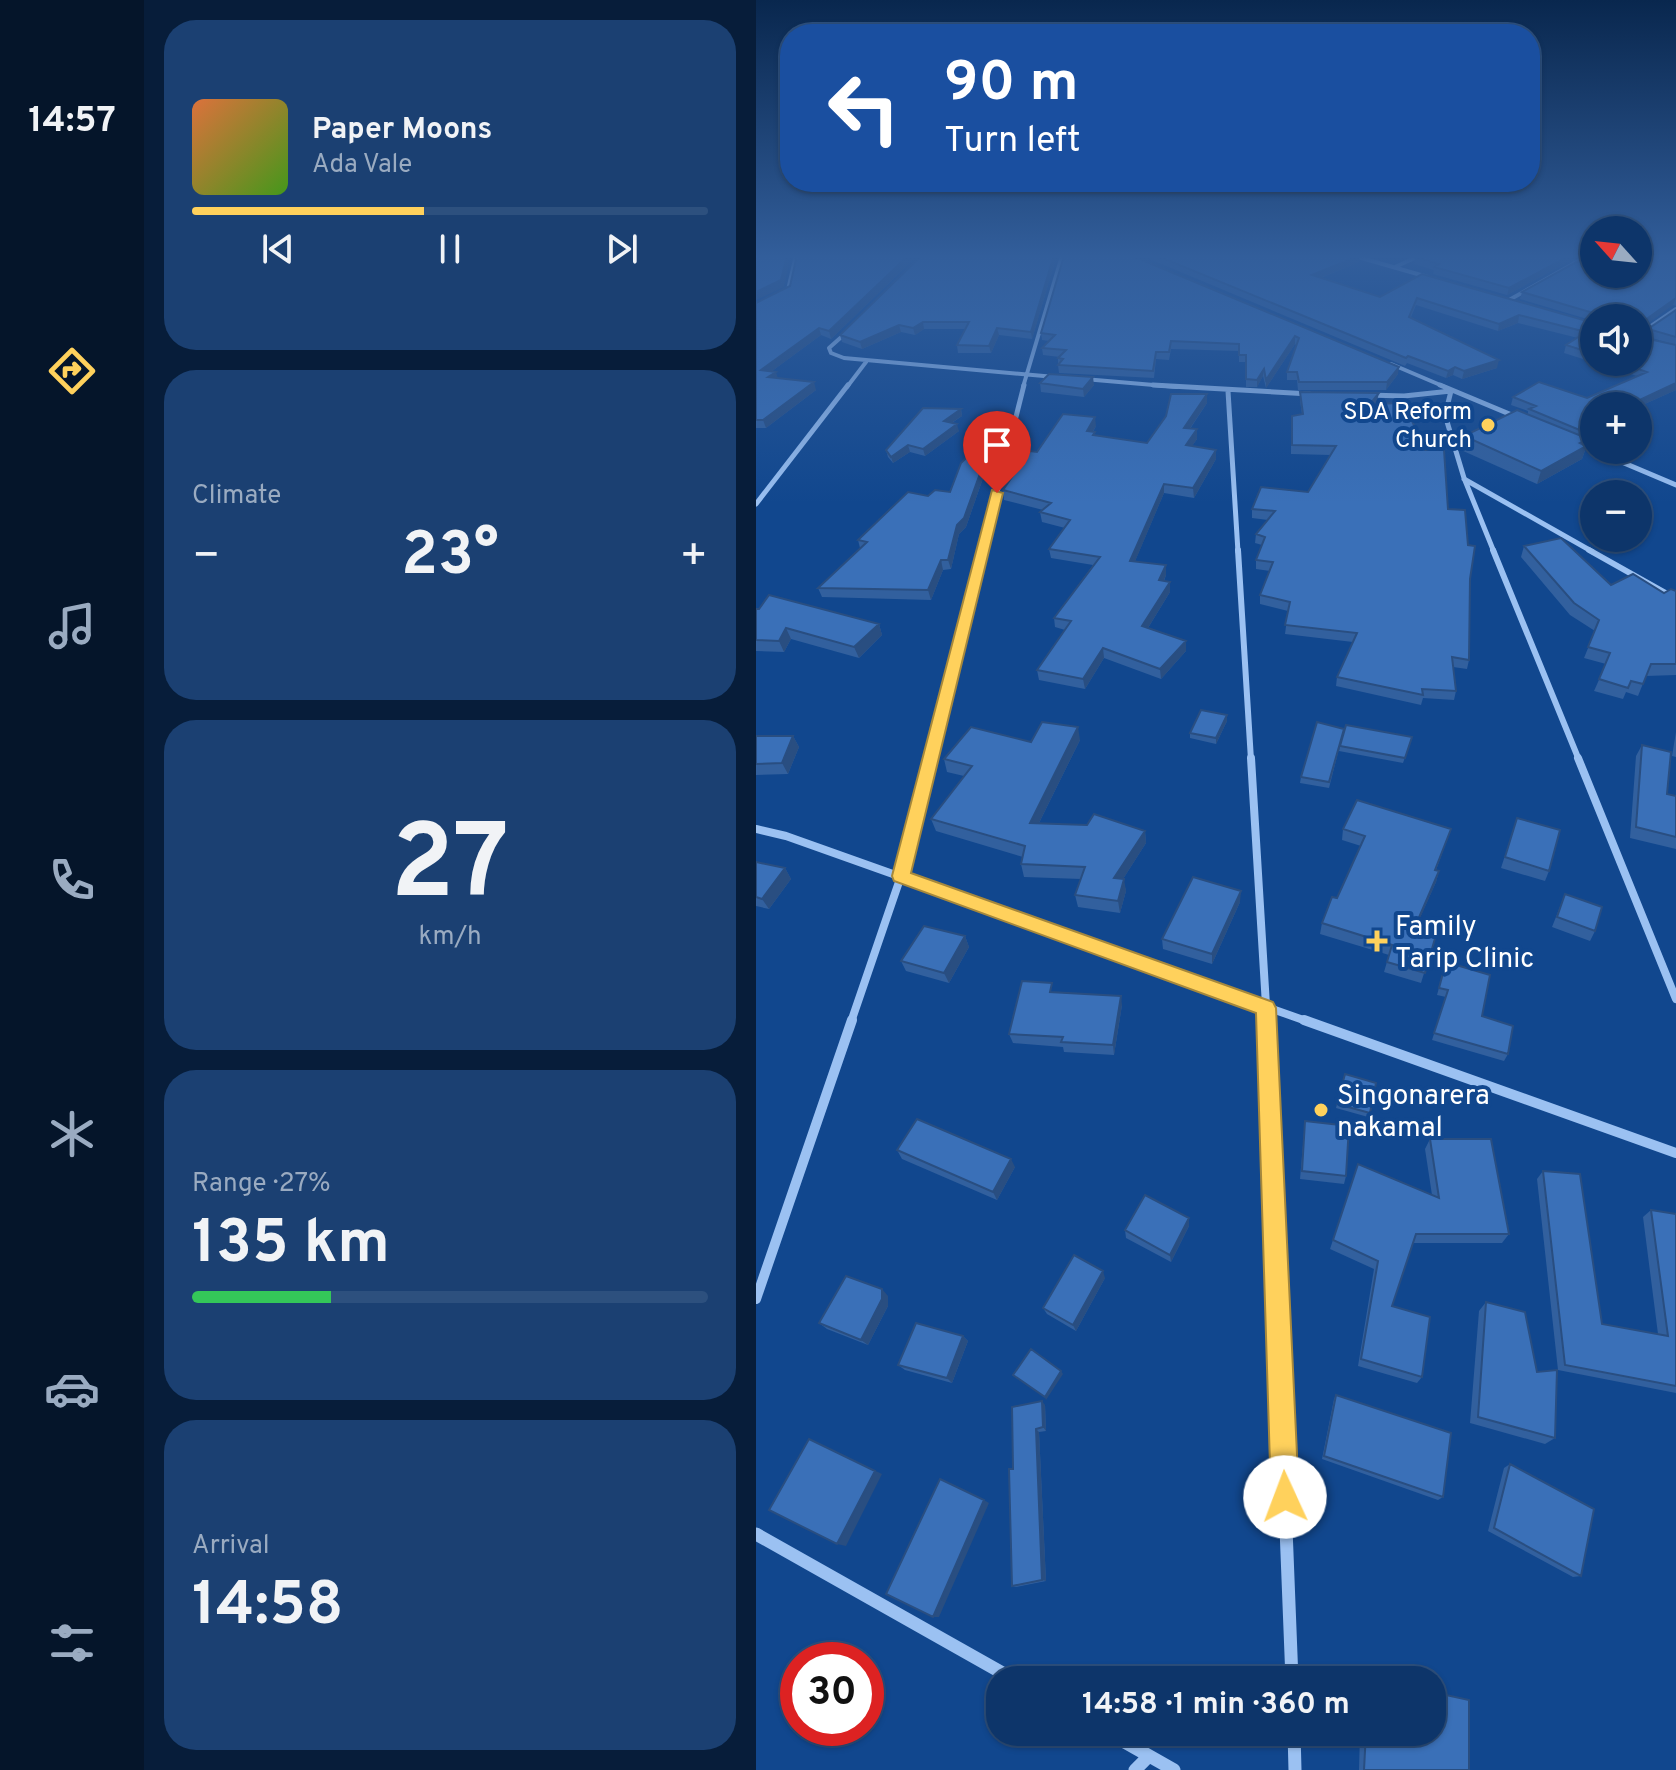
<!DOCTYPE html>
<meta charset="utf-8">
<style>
:root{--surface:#0d356a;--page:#1b4072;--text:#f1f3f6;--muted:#9aabc1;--line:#2d507e;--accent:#ffd15c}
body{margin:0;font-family:Overpass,sans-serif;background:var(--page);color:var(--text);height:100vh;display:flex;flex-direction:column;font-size:30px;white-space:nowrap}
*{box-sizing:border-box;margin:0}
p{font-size:26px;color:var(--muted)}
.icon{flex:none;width:44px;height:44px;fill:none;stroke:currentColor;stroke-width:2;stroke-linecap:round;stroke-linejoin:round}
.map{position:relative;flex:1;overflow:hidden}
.sheet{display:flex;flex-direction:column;gap:20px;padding:20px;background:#071d3a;width:612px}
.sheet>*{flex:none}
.hud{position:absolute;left:24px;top:24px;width:760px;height:168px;border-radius:32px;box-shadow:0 2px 6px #0004,0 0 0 2px var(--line);background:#1a4fa0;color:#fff;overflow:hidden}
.needle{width:52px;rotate:297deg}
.tools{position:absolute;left:824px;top:216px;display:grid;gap:16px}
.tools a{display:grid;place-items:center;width:72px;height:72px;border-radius:50%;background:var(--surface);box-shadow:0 2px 6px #0004,0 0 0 2px var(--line);font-size:40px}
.speed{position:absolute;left:24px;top:1642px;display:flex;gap:16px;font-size:40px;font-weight:700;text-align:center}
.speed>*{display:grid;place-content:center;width:104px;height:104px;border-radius:50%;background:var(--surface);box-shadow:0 2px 6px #0004,0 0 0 2px var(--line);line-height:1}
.speed .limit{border:12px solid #d22;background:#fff;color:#111}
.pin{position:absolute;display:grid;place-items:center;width:68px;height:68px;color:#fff;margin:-82px -34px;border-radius:50% 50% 50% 0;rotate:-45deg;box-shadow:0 0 8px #0007}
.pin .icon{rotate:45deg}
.me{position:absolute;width:88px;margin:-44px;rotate:358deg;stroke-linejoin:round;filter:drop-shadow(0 0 6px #0008)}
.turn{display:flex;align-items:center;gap:28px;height:168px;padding:0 32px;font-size:36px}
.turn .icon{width:104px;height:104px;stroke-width:2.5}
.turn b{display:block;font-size:56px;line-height:68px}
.big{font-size:60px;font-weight:700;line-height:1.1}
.sheet .card{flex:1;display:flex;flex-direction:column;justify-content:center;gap:12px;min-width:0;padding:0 28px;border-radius:32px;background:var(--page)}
.sheet .dial{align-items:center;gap:0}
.dial b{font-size:104px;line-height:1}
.song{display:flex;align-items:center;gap:24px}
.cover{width:96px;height:96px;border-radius:12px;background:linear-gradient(135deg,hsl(20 70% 55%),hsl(100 70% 35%))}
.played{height:8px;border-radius:4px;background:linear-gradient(90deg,var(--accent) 45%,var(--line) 45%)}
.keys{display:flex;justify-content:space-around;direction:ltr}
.heat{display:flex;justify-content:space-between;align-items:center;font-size:44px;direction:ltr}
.charge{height:12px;border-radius:6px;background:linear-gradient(90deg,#34c759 27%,var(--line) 0)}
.trip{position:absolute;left:230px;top:1666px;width:460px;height:80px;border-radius:32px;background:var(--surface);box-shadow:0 2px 6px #0004,0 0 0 2px var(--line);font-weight:700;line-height:80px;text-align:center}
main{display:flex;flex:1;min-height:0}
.dock{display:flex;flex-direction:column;width:144px;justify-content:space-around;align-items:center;background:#05152a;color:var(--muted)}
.dock .icon{width:56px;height:56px}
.dock .current{color:var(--accent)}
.dock b{font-size:36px;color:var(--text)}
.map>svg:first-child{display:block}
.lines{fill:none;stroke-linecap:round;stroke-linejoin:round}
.minor-far5{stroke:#9bc1f2;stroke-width:4}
.minor-far4{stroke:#9bc1f2;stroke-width:5}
.minor-far3{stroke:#9bc1f2;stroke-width:6}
.minor-far2{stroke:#9bc1f2;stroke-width:8}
.minor-far1{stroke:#9bc1f2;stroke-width:10}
.minor{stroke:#9bc1f2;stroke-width:13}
.wall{fill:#32609e}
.shaded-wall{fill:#294e81}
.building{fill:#3a70b8;stroke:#294e81;stroke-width:2}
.route{fill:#ffd15c;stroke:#a6883c;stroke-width:2}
.poi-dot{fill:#ffd15c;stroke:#11478e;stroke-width:3}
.labels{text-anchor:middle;stroke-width:8;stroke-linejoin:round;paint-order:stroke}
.far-poi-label{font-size:24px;fill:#fff;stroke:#11478e;text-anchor:end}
.poi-label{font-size:28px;fill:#fff;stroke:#11478e;text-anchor:start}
</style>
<main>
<nav class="dock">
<b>14:57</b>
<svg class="icon current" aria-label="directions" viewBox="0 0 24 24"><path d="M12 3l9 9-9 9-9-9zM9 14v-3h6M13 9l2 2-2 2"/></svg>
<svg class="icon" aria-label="music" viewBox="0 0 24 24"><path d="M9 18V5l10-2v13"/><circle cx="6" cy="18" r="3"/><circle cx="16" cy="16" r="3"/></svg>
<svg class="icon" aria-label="phone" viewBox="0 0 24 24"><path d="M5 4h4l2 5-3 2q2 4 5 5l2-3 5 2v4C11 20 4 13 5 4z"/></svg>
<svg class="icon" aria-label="climate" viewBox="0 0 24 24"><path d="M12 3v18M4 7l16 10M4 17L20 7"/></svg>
<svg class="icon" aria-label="car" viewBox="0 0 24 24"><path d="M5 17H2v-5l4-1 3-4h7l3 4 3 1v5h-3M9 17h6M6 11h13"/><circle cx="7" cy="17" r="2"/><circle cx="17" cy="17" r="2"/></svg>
<svg class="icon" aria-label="filters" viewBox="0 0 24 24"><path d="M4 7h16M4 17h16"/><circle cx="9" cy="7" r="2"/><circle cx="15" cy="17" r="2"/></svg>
</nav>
<section class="sheet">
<div class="card">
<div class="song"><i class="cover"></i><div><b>Paper Moons</b><p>Ada Vale</p></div></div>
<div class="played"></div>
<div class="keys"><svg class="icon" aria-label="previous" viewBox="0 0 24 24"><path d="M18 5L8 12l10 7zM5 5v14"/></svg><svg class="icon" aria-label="pause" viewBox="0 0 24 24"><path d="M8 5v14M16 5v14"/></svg><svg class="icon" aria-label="next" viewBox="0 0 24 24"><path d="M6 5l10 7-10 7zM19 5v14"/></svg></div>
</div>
<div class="card"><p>Climate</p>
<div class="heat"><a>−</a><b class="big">23°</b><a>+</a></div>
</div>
<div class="card dial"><b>27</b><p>km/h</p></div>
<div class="card"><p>Range · 27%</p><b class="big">135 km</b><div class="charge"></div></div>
<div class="card"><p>Arrival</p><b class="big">14:58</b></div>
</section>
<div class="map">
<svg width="920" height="1770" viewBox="0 0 920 1770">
<rect width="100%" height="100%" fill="#11478e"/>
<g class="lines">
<path class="minor-far5" d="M595,255L672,277
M639,267L665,255
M26,293L32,290L40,255
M753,300L833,255
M91,332L73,348L75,353L88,358L299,377
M882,335L920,309
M635,364L689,387
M328,379L421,387
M91,387L110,362
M267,387L305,259L314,255"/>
<path class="minor-far4" d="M397,385L554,394
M684,385L763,418
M472,391L482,552
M695,391L689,415L708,478L738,552
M612,395L648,396L695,391
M823,444L920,485
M708,479L837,552
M0,504L92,385
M226,552L268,385"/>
<path class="minor-far3" d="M482,550L495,760
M737,550L823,760
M833,550L920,599
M174,760L226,550"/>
<path class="minor-far2" d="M495,758L511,1022
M822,758L920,999
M0,829L30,836L553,1022
M95,1022L145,876L174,758"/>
<path class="minor-far1" d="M510,1020L523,1353
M548,1020L920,1153
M0,1299L96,1020"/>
<path class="minor" d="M523,1351L536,1680
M0,1534L259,1680
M351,1732L418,1770
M538,1732L539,1770
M379,1770L393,1756"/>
</g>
<path class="wall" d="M162,255L75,339L65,335L16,371L22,378L60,390L10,428H0V303Z
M310,255L642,374L630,390H542L541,380H531V372L540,345L539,344L510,388L507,376L501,387H490V362H483V351L415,349L413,360L400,359L398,378L303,373L302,365V358L304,357L287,355L286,348L293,341L286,340L285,333Z
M384,255H601L603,262L565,278L624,297L666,274L838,323V362H882L883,337L920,345V390L882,407L838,406V445L832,442L826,459L781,484L705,450L708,436L772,414V411L755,405L757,397L831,398L881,376L808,353L810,345L822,338L762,323L742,331L660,305L655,317L741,368L706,379L697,375L690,378L651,363L649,366Z
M631,255H654L644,259Z
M825,255L751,295L677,274L678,270L658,264L659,257Z
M920,255V306L917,305L882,318H838V321L764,299L766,292Z
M300,258L276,339L243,335L235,353H202L201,345L209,329H168L159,335L145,332L106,349L86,342L84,335Z
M920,310V345L889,336L892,329Z
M284,383L338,385L328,397L285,392Z
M544,392L621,401L619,404L692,509L714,579L713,660L711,669L697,667L700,691L698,700L667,698L665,705L580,686L581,677L597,642L529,634L532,611L504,604V595L514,571L500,569V560L506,545L499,543L500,534L512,520L496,518V509L552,492L574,455L535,454V424L546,414L544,401Z
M451,394V403L434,429L441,439L436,446L460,459L438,498L408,493L379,561L410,575L408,581L414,582V592L392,628L430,651L405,679L348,658L329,689L283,680L281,670L309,630L299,627L298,618L337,565L295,558L293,549L309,528L286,522L284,512L287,510L248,500L247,490L281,452L340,426L337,432L339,436L391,443Z
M205,409L206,416L196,423L203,431L169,456L154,452L137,463L132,457L130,450Z
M240,429L241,438L210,527L203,534L195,569L187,570L175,600L66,597L62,588L104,548L102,540L172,496L194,492Z
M768,546L855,585L908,593L920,591V675L890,676L882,696L870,692L867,699L838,691L850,664L828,658L839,631L814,615L765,557Z
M0,609L123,624L126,635L103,658L35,639L28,652L0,651Z
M471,721L460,744L434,738V733Z
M588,729L573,788L544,783L545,777Z
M920,732V757L916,756Z
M0,736H37L43,747L32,774L0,775Z
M656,737L647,763L583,751L584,746Z
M324,740L283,823L389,831L390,843L367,879L370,891L364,913L322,907L319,895L325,879L268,877L265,864L267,857L180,831L175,819L208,776L191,772L188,759L275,742Z
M886,745L911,794L920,796V849L874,838L880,756Z
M761,818L793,871L789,881L745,868Z
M587,829H695L680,870L683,871L680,882L662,922L682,928L665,983L628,972L633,955L564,934L566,923L581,898L605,846L586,840Z
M0,862L29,868L35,879L13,909L0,906Z
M809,894L839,931L834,941L796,927Z
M484,902L456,964L407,949L406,939Z
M209,936L213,947L193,983L150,971L145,961Z
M690,962L752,1054L748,1061L676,1040L690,997L681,995Z
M298,992L366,1005L358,1055L308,1052L307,1047L257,1043L253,1034Z
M589,1074L620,1083L612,1117L580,1108Z
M549,1121L590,1176L588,1184L544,1179Z
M674,1139L753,1234L746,1243H657L636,1306L666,1377L661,1383L602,1366L618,1269L574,1249L602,1164L676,1195L669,1149Z
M141,1150L259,1167L241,1200L146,1159Z
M787,1171L846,1324L902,1334L887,1217L895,1210L920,1214V1393L802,1370L781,1179Z
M433,1218V1226L415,1262L370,1238L369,1230Z
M349,1278L320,1331L291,1314L287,1308Z
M132,1296V1306L112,1345L71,1329L63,1323Z
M730,1302L781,1372L799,1438L789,1444L714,1423L723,1311Z
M207,1336L212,1341L196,1383L149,1370L142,1365Z
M580,1395L687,1497L682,1500L566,1459L578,1399Z
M289,1405L290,1431L283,1432L290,1581L260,1587L256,1586L257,1469Z
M754,1464L825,1576L817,1577L732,1531L748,1468Z
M676,1692L713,1700V1770H603L604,1732H676Z"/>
<path class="shaded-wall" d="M31,255H35L28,287L0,300V292Z
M153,255H162L75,339L73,331Z
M298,255H305L300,258L276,339L275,332Z
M815,255H825L751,295L753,288Z
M603,256V262L556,281V275Z
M920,298L917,305L882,331V325Z
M763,315L762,323L742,331L743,324Z
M167,322L168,329L159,335L157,328Z
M143,325L145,332L106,349L104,342Z
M63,328L65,335L8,377L5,370Z
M241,328L243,335L235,353L233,346Z
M539,336V344L510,388V380Z
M743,360L741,368L706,379L708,371Z
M643,367L642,374L630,390L631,382Z
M699,367L697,375L690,378L692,371Z
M508,369L507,376L501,387V380Z
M20,372L22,379L12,377Z
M337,377L338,385L328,397L327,389Z
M58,382L60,390L10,428L7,420Z
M920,383V390L882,407V406H871Z
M623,393L621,401L612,413L614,404Z
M451,394V403L428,437V428Z
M205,409L206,416L189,427L188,421Z
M339,417L340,426L332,440L331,431Z
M201,424L203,431L169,456L167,449Z
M240,429L241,438L210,527L203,534L195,569L192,560L201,525Z
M441,429V439L430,455V445Z
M833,439L826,459L781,484L785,471L824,443Z
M152,445L154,452L137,463L135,457Z
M460,450V459L438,498L437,488Z
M408,484V493L375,571L374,561Z
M185,560L187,570L175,600L172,590Z
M410,565V575L404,590L403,580Z
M414,582V592L387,636L386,626Z
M123,624L126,635L103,658L98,647Z
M30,628L35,639L28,652L23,641Z
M430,641V651L405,679L404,669Z
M347,648L348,658L329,689L327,679Z
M471,715V721L460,744V738Z
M322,727L324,740L277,835L274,823Z
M37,736L43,747L32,774L26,763Z
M389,831L390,843L360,890L358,878Z
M29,868L35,879L13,909L6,899Z
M683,871L680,882L658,932L661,922Z
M368,879L370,891L364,913L362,901Z
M485,891L484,902L456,964V954Z
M209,936L213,947L193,983L188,973Z
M365,996L366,1005L358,1055L357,1045Z
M255,1159L259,1167L241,1200L237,1192Z
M433,1218V1226L415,1262L414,1255Z
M347,1271L349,1278L320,1331L317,1325Z
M126,1289L132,1296V1306L112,1345L105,1340Z
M207,1336L212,1341L196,1383L191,1378Z
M305,1371L307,1374L290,1400L289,1397Z
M286,1401L289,1405L290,1431L287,1427Z
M280,1429L283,1432L290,1581L286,1580Z
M53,1439L126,1474L90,1546L81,1544Z
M228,1500L233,1503L183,1617H177Z"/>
<path class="building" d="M0,255H31L25,280L0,292Z
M41,255H153L73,331L63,328L5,370L20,372L12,377L58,382L7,420H0V303L34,286Z
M166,255H298L275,332L241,328L233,346L201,345L213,322H167L157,328L143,325L104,342L84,335Z
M310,255H374L643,367L631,382H543L541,372H531L543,338L539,336L510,380L508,369L501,380L490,379V355H483V344L415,341L413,352H400L397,371L302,365L307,359L302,358L310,350L286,348L299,335L285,333L308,256Z
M399,255H601L603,256L556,275L624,297L666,274L838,323V354L810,345L830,332L763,315L743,324L661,298L653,317L743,360L708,371L699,367L692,371L652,356L650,358Z
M663,255H815L753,288L678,267L683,264L659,257Z
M833,255H838V274H882V255H920V298L882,325V318H844L841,314L766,292Z
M920,310V337L892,329Z
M882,334L883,337L920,345V383L871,406H838V436L773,409L780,406L757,397L783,382L831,398L891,372L862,362H882Z
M293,374L337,377L327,389L284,383Z
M544,392L623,393L614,404L648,403L669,450H688L692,509L709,510L712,545L719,546L714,579L713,660L696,657L700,691L666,689L667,695L581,677L601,633L529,625L534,602L504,595L517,562L500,560L509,537L500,534L519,511L496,509L505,487L552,492L580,446L536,445V416L547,414Z
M415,394H451L428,428L441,429L430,445L460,450L437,488L408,484L374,561L410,565L403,580L414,582L386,626L430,641L404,669L347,648L327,679L281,670L315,621L298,618L344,557L293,549L314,520L284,512L295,503L247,490L274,451L281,452L307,414L339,417L331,431L339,432L337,435L391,443L410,416Z
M167,408L205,409L188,421L201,424L167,449L152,445L135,457L130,450Z
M761,410L833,439L824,443L830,446L785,471L708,436Z
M240,429L208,518L201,525L192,560H185L172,590L62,588L111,542L102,540L152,492L172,496L179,490L194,492L205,463Z
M805,538L855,585L877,574L908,593L915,589L920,591V664H895L887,684L875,681L872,688L843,679L854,653L832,647L843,620L818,603L768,546Z
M13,595L123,624L98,647L30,628L23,641L0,640V609H3Z
M445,710L471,715L460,738L434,733Z
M286,722L322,727L274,823L331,825L338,814L389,831L358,878L368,879L362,901L319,895L329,867L265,864L269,846L175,819L216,766L188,759L215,727L275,742Z
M561,722L588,729L573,782L545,777Z
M590,725L656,737L649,758L584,746Z
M0,736H37L26,763L0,764Z
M886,745L915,752L911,794L920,796V837L880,827Z
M601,800L695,829L679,870L683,871L661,922L682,928L669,973L631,962L636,945L566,923L576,897L581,898L609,836L587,829Z
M761,818L804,830L793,871L749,857Z
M0,862L29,868L6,899L0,897Z
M437,877L485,891L456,954L406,939Z
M809,894L846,907L839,931L801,917Z
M168,926L209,936L188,973L145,961Z
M690,962L734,975L726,1016L757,1026L752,1054L678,1033L692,990L683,988Z
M266,981L296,983L294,992L365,996L357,1045L305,1042L307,1037L253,1034Z
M589,1074L620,1083L614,1113L581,1104Z
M161,1119L255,1159L237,1192L141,1150Z
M549,1121L593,1126L590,1176L546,1171Z
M674,1139H735L753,1234H660L636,1306L674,1317L666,1377L605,1359L622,1261L577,1240L602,1164L683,1198Z
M787,1171L824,1174L846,1324L912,1336L895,1210L920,1214V1386L809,1365Z
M389,1195L433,1218L414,1255L369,1230Z
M318,1255L347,1271L317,1325L287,1308Z
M90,1276L126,1289V1299L105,1340L63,1323Z
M730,1302L769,1312L781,1372L801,1370L799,1438L722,1417Z
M160,1323L207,1336L191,1378L142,1365Z
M275,1349L305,1371L289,1397L257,1375Z
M580,1395L695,1433L687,1497L568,1456Z
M286,1401L287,1427L280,1429L286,1580L256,1586L253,1469H257L256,1407Z
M53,1439L119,1471L81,1544L13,1510Z
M754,1464L838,1509L825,1576L738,1528Z
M184,1479L228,1500L177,1617L130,1594Z
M676,1692L713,1700V1770H608L610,1732H676Z"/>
<linearGradient id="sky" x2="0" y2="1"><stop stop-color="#09274e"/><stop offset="0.51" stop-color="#325e9b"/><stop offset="1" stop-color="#325e9b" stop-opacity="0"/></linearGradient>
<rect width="920" height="503" fill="url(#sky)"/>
<path class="route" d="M236,490L247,493L155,873L517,1002L520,1008L543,1497L539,1507L529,1511L519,1507L515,1497L500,1013L138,881L136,876Z"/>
<g class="poi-dot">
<circle cx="732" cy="425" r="8"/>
<path d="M617 929h8v8h8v8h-8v8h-8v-8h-8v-8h8z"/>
<circle cx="565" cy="1110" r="8"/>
</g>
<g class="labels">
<g class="far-poi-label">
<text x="716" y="419">SDA Reform<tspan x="716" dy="28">Church</tspan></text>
</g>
<g class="poi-label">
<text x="639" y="935">Family<tspan x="639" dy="32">Tarip Clinic</tspan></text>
<text x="581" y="1104">Singonarera<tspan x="581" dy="32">nakamal</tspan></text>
</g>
</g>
</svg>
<div class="tools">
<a><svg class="needle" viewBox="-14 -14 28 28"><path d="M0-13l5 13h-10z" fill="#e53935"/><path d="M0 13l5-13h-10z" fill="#9aabc1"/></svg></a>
<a><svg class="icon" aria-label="sound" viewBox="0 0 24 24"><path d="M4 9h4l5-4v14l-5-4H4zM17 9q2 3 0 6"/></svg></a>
<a>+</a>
<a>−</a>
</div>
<div class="speed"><div class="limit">30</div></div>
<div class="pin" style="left:241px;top:493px;background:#d93025"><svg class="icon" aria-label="arrive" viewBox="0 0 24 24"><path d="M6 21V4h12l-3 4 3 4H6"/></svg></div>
<svg class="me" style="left:529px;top:1497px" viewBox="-20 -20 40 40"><circle r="19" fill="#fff"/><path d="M0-13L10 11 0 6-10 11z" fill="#ffd15c"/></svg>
<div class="trip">14:58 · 1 min · 360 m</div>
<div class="hud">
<div class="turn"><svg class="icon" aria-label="left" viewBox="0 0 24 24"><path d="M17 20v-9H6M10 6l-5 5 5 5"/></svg><div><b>90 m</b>Turn left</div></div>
</div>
</div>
</main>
